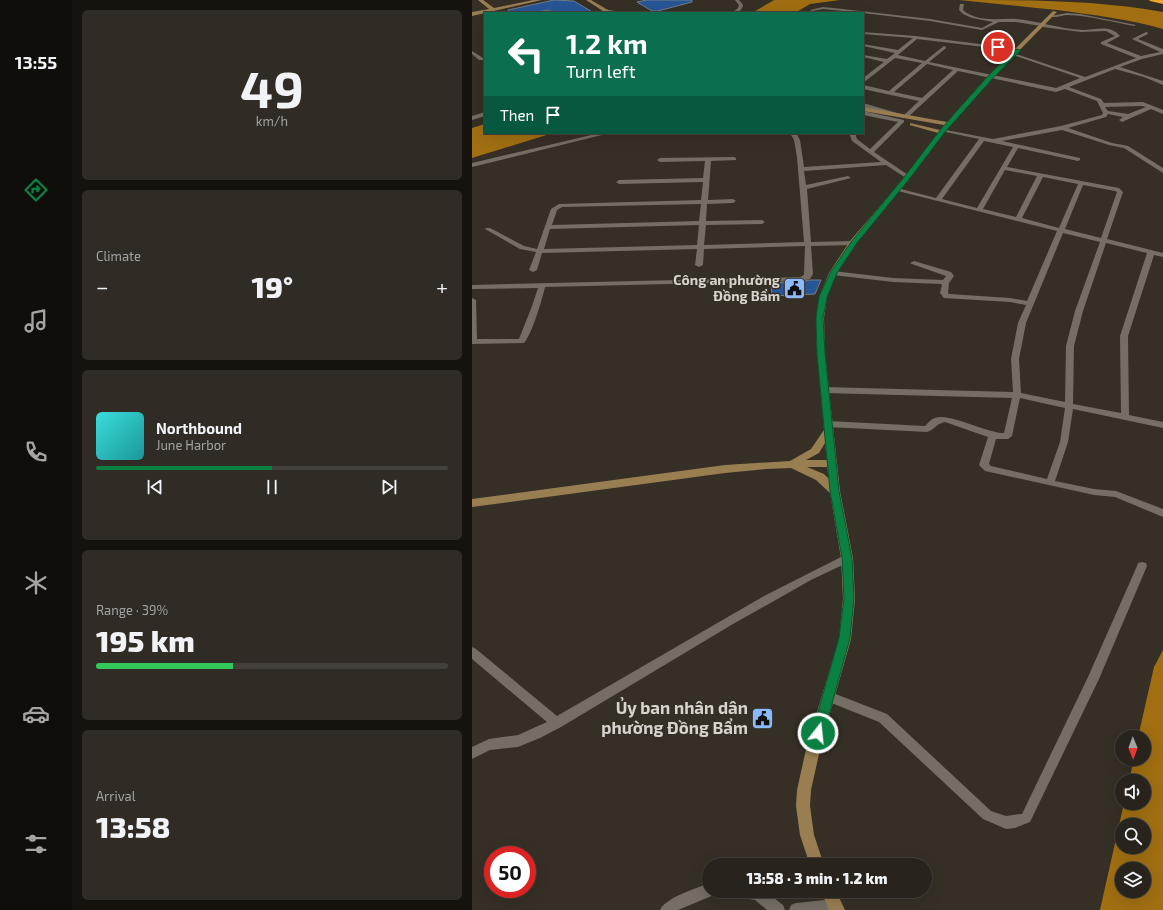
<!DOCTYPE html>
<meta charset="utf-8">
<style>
:root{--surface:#28231c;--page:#302b25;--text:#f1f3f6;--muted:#a5a4a3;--line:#44403b;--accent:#0b8043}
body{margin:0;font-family:"Exo 2",sans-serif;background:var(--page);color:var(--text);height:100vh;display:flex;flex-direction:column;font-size:15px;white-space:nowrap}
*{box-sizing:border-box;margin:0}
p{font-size:13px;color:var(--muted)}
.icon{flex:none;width:22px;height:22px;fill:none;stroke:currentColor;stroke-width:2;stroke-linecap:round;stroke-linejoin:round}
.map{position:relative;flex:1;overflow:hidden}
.panel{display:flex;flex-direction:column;gap:10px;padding:10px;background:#16130f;width:400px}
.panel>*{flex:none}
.hud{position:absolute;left:12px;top:12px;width:380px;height:122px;border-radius:0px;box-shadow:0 4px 16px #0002,0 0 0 1px var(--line);background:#0b6e4f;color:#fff;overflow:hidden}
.needle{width:26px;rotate:179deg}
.controls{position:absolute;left:643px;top:730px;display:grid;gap:8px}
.controls a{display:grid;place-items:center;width:36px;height:36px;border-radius:50%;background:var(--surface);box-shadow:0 4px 16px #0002,0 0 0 1px var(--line);font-size:20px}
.speed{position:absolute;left:12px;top:846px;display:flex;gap:8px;font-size:20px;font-weight:700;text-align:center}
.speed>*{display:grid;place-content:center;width:52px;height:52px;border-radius:50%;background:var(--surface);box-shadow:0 4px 16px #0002,0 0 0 1px var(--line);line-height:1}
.speed .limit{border:6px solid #d22;background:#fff;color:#111}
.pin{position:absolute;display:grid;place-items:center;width:34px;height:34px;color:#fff;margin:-17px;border:2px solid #fff;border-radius:50%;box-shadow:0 1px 4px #0007}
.me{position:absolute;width:44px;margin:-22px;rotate:16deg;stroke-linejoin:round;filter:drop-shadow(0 0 3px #0008)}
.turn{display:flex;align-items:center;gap:14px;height:84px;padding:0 16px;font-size:18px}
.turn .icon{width:52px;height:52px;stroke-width:2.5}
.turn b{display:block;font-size:28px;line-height:34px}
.then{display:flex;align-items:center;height:38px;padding:0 16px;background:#0003;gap:8px;font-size:15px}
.big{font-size:30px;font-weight:800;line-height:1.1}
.panel .widget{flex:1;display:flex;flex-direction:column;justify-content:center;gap:6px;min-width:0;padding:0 14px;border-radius:6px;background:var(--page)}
.panel .dial{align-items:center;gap:0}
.dial b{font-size:52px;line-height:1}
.song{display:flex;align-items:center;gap:12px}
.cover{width:48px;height:48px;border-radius:6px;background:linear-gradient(135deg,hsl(180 70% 55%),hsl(180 70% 35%))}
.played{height:4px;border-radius:2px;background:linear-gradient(90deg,var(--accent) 50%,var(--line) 50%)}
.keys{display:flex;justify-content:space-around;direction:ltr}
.heat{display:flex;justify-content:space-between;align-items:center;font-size:22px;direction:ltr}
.charge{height:6px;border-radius:3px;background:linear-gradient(90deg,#34c759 39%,var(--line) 0)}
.trip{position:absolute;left:230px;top:858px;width:230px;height:40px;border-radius:20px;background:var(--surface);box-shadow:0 4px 16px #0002,0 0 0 1px var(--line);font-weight:800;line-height:40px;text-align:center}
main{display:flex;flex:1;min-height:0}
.tabs{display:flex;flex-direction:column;width:72px;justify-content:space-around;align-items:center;background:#100e0b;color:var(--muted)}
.tabs .icon{width:28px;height:28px}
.tabs .active{color:var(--accent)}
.tabs b{font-size:18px;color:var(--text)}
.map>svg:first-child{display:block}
.water{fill:#a16f12;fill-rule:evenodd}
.building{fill:#275696;stroke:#747c86}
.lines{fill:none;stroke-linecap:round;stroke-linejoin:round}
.street{fill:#756e64;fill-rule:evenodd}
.secondary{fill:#997e52;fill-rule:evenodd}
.highway{fill:#eca529;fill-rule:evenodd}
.route{fill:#0b8043;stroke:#07532c}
.labels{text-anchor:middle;stroke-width:3;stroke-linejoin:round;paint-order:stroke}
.poi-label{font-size:14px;font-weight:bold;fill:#d7d3cd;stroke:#362f26;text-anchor:end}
.near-poi-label{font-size:17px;font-weight:bold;fill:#d7d3cd;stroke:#362f26;text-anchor:end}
</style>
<main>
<nav class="tabs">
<b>13:55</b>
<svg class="icon active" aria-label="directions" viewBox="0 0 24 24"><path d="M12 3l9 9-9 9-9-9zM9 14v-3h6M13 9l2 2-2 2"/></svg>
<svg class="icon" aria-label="music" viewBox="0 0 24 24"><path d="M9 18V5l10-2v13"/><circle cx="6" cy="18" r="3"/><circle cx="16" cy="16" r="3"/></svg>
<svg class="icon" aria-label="phone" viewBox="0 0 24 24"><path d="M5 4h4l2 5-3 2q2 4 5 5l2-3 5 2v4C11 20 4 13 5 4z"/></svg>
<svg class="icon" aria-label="climate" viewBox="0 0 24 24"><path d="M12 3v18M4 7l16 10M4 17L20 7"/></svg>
<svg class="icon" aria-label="car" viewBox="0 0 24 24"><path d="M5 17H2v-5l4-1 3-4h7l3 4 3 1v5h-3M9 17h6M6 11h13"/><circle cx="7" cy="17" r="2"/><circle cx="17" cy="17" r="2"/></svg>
<svg class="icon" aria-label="filters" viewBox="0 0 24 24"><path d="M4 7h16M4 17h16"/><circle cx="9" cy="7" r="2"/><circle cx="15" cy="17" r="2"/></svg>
</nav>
<section class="panel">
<div class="widget dial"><b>49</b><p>km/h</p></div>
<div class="widget"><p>Climate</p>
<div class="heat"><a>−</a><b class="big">19°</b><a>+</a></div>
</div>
<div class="widget">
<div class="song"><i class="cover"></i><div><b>Northbound</b><p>June Harbor</p></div></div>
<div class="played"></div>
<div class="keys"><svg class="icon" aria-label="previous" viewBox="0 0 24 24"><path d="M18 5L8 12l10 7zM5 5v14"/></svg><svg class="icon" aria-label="pause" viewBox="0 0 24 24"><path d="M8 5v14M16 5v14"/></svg><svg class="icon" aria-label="next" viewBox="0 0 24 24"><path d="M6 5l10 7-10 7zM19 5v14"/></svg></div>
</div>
<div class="widget"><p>Range · 39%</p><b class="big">195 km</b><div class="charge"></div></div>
<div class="widget"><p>Arrival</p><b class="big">13:58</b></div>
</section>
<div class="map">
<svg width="691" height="910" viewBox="0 0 691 910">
<rect width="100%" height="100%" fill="#362f26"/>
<path class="water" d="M302,0H368L338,4L323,13H280Z
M487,0C555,0 625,0 691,12V29C657,19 621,15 585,10C553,7 520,3 487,0Z
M13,124V133H81L0,158V128Z
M691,650V910H628L652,803H672V781H657L662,759H672V737H666L682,667ZM650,825H672V847H650ZM650,869H672V891H650Z"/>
<path class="building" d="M82,0L102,1L122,13H82L77,10L58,13H36V10Z
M175,0H220V2L186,11H180L165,2Z
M338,280H349L343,294L300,296L299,283L329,282Z"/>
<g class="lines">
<path class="street" d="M263,0H267L271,5C270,11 266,13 260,13L266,8L267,5Z
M488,4H492L491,10C506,23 527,18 544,19C567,21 588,29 611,30C624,30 638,24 648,36L635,43L669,56L688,52L660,39L674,32L676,33V34L666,39L691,49V54L670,59L648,67L691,81V85L672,77L643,69L597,87L629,99L632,103L671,102L691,110V114L679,109L650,122L647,120L651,117L636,114L634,117L596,128L640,143L656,146L691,168V173L652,148L637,145L590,130L530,141L608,158V160L606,161L546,148L535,167L647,188L651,192L635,239L691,253V257L682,255L656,336L657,415L691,422V428L601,409L596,442L583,481L622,489L644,491L691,509V517L643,497L622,495L513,471L507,465L516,437L473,422C465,423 462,430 455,432L356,427L352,424L356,421L453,426C456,423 459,419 463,418C476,412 514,433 532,433L540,398L352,393L348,390L352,387L541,392L539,359L546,323L554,305L538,302L472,298L468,293L470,285L469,284L421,282L361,275L357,273L361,271L421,278L471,280L474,276L440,264L438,263L442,261L479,272L482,276L477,283L476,293L477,294L538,298L555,301L585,231L422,190L425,188L464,198L507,139L469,131V129L521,139L589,126L630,115L631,113L625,101L593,89L584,92L486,71L435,118L391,107V103L432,115L447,101L391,89V85L417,91L450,63L423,58L391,83V78L412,62L391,57V55L415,59L423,53L391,46V44L426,50L441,38L391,34V32L443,36L548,49V51H546L445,39L426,55L453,61L472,46L474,47V48L457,62L584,88L608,78L541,55V53L613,77L664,58L629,44V42L643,36L634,31L609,32L571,27L569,26L544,22H527L510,30L458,21L391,13L351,9L340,11L338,10L351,7L371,9L458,19L510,28L521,22L500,18L491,14L487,10ZM455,64L481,70L450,98L422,92ZM670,106L674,107L656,114L636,111L633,107ZM512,141L541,147L505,208L470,199ZM533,170L565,176L544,217L511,209ZM571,177L606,184L587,228L550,218ZM611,185L643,191L645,192L629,238L593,229ZM591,233L628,242L603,311L594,346L593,402L549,393L547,359L554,323ZM634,243L675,253L648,336L649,413L601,404L602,346L611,311ZM548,398L593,408L588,442L575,479L519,466L517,464L524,439H536L540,436Z
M132,9L149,12V13L134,12V13H130V10Z
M595,13L608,14L664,25L662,26C641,22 618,16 596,15C590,15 583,19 578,16Z
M0,51L11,58V60H7L0,54Z
M391,111L432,120V122L402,152L439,177L434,178L414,165L332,171L334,185L376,176L379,178L335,189L339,242L381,241L384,243L381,245L339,246L341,274L338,279L329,281L73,287C70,300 60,334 52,343L0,344V298L4,300L5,339H47L60,306L66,288L0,289V285L328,277L332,275L333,246L232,249L231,265L227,267L223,265L225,249L70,253L65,270L61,272L57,270L64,252L48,249L13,229L14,228H18L52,246L65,249L79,209L87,204L229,200L231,182L147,184L144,182L147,180L231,178L233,161L188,162L185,160L188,158L262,157L264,158V160L239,161L236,200L261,199L264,201L261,203L235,204L234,221L290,220L293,222L290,224L234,225L232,245L332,242L325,157L322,140L318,133H324L328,140L332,167L409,162L380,141L377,133H383L385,139L398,149L426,122L391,115ZM229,204L227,221L80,225L85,210L90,207ZM227,225L225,245L72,249L78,229Z
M13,112V116L0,120V116Z
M128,133H138L0,167V163Z
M375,554L379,555L380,558L379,561L339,580L261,624L89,727L68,738L46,747L18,750L0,759V747L17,739L46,735L75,722L0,659V647L4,649L85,716L292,596Z
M670,562L674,563L675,566L627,679L558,822L543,828L534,829L511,819L407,722L352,700L350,696L352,692L356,691L415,714L519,811L534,816L548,814H550L616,677L665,566L666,563Z
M237,883V891H243L242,895L206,910H188C194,897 224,889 237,883Z
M257,891H293L311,905L313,910H295L283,900L259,896Z
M363,899L368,901L370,906L368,910H317L319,905L324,903Z"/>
<path class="secondary" d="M6,0H11L22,8L61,0H70L0,16V12L17,9Z
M114,0H119L141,13H134Z
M581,11L585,12L521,77L473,131L438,178L384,244L365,273L355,297L352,318L353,353L368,491L381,558L383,599L379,639L349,745L339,790L338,806L342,835L352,865H338L328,835L324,806L325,790L335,745L367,639L371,599L369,558L358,493L344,480L319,468L294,469L253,473L0,507V499L253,465L318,461L339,449L352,430L345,353L344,318L347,297L357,273L378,241L434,176L466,133L438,125V123L468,130L472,125L391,111V107L475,122L517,75ZM353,443L355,460H334L347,453ZM335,467H355L357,479L352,474Z
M349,891H364L373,910H357Z"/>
<path class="highway" d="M677,0H691V4L678,1Z"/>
</g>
<path class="route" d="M524,46L549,50L521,78L473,132L438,178L384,244L365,273L355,297L351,318L353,353L367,491L380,558L382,599L378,638L352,733L350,737L346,739L341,737L340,733L367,638L372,599L370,558L358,491L345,353L344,318L347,297L358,273L379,242L433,176L469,129L517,75L542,51L524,48Z"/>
<defs>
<symbol id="civic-square" viewBox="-11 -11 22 22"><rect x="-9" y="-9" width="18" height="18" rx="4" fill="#8bbafc" stroke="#362f26"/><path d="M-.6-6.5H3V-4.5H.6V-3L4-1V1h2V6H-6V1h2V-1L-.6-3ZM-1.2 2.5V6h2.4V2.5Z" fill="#111"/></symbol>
</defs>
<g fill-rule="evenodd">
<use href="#civic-square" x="310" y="276" width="25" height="25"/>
<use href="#civic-square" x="278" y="706" width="25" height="25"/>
</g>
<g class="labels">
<g class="poi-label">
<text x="308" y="285">Công an phường<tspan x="308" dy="16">Đồng Bẩm</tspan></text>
</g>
<g class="near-poi-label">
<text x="276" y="714">Ủy ban nhân dân<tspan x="276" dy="20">phường Đồng Bẩm</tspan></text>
</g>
</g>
</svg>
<div class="controls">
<a><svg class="needle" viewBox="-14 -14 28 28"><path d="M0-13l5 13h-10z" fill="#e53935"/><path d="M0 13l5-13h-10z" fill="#a5a4a3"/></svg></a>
<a><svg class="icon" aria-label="sound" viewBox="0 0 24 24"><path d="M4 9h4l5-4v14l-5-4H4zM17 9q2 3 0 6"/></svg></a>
<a><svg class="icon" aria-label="search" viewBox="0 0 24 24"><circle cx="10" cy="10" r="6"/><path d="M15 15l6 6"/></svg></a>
<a><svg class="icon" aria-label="layers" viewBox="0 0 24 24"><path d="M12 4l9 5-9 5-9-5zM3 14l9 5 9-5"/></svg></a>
</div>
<div class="speed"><div class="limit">50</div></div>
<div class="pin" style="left:526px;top:47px;background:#d93025"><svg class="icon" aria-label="arrive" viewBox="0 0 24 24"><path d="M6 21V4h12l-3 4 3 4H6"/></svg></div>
<svg class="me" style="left:346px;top:733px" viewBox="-20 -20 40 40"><circle r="17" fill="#0b8043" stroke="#fff" stroke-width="3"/><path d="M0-11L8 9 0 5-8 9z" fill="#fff"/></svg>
<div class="trip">13:58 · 3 min · 1.2 km</div>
<div class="hud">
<div class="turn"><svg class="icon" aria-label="left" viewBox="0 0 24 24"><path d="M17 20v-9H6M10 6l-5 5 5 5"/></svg><div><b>1.2 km</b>Turn left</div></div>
<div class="then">Then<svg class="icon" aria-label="arrive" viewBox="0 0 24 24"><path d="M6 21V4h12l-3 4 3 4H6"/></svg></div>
</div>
</div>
</main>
